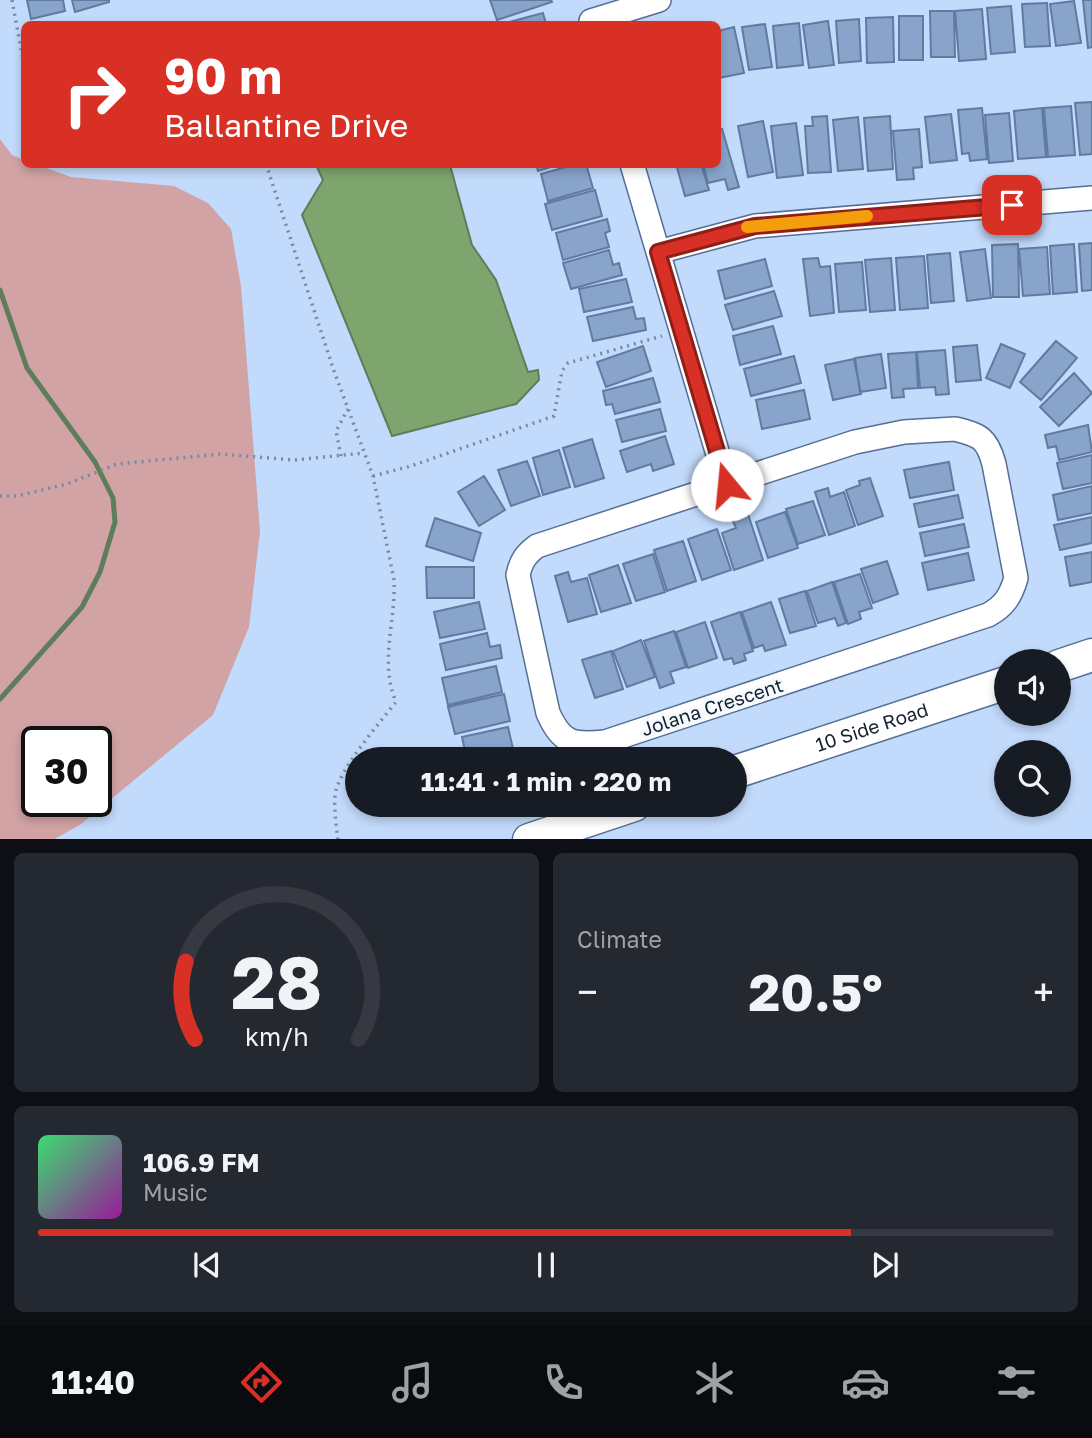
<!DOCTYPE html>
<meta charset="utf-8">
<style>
:root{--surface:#171b24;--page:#242831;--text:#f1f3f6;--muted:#9ea1a6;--line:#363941;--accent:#d93025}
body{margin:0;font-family:"Golos Text",sans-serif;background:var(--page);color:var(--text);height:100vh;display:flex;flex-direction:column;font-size:26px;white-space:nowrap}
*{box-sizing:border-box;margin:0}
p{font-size:23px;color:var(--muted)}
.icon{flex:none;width:38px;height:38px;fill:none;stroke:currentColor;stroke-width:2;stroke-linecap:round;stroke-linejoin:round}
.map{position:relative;height:839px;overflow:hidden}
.panel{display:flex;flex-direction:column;gap:14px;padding:14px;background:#0d0f14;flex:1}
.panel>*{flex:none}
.guide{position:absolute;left:21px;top:21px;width:700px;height:147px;border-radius:10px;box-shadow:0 4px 10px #0003;background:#d93025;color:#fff;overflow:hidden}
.buttons{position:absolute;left:994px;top:649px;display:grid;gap:14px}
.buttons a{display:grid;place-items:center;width:77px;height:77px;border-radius:50%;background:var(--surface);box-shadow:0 4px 10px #0003;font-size:35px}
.speed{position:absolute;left:21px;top:726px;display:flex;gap:14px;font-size:35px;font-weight:700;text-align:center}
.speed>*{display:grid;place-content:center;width:91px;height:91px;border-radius:50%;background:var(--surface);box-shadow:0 4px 10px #0003;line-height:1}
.speed .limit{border:4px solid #111;border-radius:10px;background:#fff;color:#111}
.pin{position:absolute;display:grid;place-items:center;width:60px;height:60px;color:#fff;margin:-30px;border-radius:14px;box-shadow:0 4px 10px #0006}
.me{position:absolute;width:77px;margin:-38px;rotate:343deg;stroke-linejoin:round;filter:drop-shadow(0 0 5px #0008)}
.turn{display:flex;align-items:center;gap:24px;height:147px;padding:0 28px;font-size:32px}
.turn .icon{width:91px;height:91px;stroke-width:2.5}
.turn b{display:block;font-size:49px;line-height:60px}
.big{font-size:52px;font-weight:700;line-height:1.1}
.panel .widget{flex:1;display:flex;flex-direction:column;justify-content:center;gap:10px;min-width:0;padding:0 24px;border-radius:10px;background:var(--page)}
.panel .dial{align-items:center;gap:0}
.dial svg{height:182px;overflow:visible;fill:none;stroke:var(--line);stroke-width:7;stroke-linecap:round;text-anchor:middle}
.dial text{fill:var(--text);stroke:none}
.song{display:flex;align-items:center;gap:21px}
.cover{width:84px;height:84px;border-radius:10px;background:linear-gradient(135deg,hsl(140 70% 55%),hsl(300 70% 35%))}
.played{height:7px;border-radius:4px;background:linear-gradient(90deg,var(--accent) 80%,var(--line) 80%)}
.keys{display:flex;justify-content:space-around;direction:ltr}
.heat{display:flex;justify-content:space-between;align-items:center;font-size:38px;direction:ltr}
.panel .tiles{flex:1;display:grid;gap:14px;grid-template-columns:1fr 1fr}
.widget:last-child{grid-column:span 2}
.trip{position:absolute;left:345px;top:747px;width:402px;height:70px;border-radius:35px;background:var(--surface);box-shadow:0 4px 10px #0003;font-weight:700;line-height:70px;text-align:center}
.dock{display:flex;height:112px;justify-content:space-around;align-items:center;background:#090b0e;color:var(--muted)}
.dock .icon{width:49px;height:49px}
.dock .active{color:var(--accent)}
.dock b{font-size:32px;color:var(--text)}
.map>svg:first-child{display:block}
.green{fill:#d2a3a4;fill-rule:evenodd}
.water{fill:#7da56d;stroke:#5e7d5a;stroke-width:2}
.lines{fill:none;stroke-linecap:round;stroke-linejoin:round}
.stream{stroke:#5e7d5a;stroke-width:5}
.building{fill:#88a4cb;stroke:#607ba0;stroke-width:2}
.minor-casing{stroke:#556f94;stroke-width:26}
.secondary-casing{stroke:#556f94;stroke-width:35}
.path{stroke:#788aa3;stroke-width:3.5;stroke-dasharray:2 5;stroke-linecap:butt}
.minor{stroke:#fff;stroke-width:23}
.secondary{stroke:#fff;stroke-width:32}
.route-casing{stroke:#8d1f18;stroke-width:18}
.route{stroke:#d93025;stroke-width:12}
.slow{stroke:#f59e0b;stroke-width:12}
.labels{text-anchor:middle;stroke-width:7;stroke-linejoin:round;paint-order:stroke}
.street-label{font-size:19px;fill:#16202f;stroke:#f6f9fd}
</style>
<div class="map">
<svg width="1092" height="840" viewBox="0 0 1092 840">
<rect width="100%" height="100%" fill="#c2dafb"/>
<path class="green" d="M0,139L12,155L24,160V164L38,165L71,177L174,186L208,203L231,229L241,286L260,531L249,627L213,715L81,824L55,839H0ZM37,742H96V802H37Z"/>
<path class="water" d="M316,165H450L472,245L496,280L528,372L538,370L539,380L516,404L392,436L302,215L323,180Z"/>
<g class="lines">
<path class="stream" d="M0,290L27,368L95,462L113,498L115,522L100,572L82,607L0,699"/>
</g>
<path class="building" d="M27,0H63L65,11L31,19Z
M72,0H109V2L75,12Z
M490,0H551L552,2L497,20Z
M1083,0H1092V47L1088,48Z
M1074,1L1081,43L1056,46L1050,4Z
M1047,3L1050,46L1025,47L1022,4Z
M1011,6L1015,52L991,54L987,8Z
M982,9L986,59L959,61L955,11Z
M930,11H954L955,57H931Z
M543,13L546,24H502Z
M899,16H923V60H899Z
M893,17L894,62L867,63L866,18Z
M859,19L861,61L839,63L836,21Z
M828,21L834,65L809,68L803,25Z
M799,23L803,65L777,68L773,26Z
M765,24L772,67L749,70L742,27Z
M734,27L744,73L719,78L718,31Z
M1092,102V154L1080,155L1075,103Z
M1071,106L1075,155L1048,157L1044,108Z
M982,108L987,159L970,161L969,153L962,154L958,110Z
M1042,108L1046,157L1018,159L1014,111Z
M1009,113L1013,161L989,163L985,115Z
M951,114L957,160L930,163L925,117Z
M827,116L831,172L808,173L805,126H813L812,117Z
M890,116L893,169L868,171L864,118Z
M858,117L863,169L838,171L833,120Z
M763,121L773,172L748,177L738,126Z
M796,123L803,175L777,178L771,126Z
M722,129L739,187L728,190L725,179L708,183L703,164H718V130Z
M919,129L922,167L913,168L914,179L897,180L893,131Z
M536,164H560L538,171Z
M577,164H586L593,188L548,201L541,174Z
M676,164H701L709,190L685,196Z
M595,190L602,216L552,230L545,204Z
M607,219L610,231L605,233L609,247L563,260L556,233Z
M1092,243V290L1082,291L1079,244Z
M1018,244L1019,297H993L992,245Z
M1074,244L1077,292L1053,294L1050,246Z
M1047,247L1050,294L1023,296L1019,249Z
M985,249L991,298L967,301L960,252Z
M609,250L613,265L619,263L622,275L571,289L563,263Z
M950,253L954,301L931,303L927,255Z
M924,256L928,308L900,310L896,258Z
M818,258L820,267L830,266L834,313L810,316L803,259Z
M891,258L895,310L870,312L865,260Z
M765,259L772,286L725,299L718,271Z
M862,262L866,310L839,312L835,264Z
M626,279L632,302L584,312L579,289Z
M774,291L782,316L733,330L725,305Z
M633,307L636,319L644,318L646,330L593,341L587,317Z
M773,326L781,354L740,365L733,336Z
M1056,341L1077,358L1041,400L1020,382Z
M1001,344L1025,354L1010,388L986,378Z
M977,345L981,380L956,382L953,347Z
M643,346L651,371L606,387L597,362Z
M945,350L949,394L936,395L935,387L920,388L917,352Z
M916,352L918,388L903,389L904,397L892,398L888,354Z
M881,354L886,388L860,392L855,358Z
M794,356L801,383L751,396L744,369Z
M854,359L861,394L833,400L825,365Z
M1074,373L1092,393L1059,426L1040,407Z
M653,378L660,402L615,414L612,404L606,405L603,391Z
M804,390L810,419L762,429L756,400Z
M660,409L666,431L622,442L616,420Z
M1088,425L1092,452L1059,460L1056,446L1048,448L1045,435Z
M665,436L674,464L653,471L651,464L627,472L620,451Z
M592,439L604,478L575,487L563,448Z
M559,450L570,487L543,495L533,458Z
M1092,455V483L1063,489L1057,463Z
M527,461L540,496L511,506L498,470Z
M949,462L954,490L910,498L904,470Z
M484,476L505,510L479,526L458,492Z
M870,478L883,516L858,525L846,490L860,485L859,481Z
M1092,486V513L1058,520L1053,495Z
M828,488L830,497L844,492L855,526L829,535L815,492Z
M958,495L963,518L919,527L914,504Z
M813,501L825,535L798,544L786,509Z
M785,512L798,548L768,558L756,522Z
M748,514L763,560L734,570L722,533L736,528L732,519Z
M1092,517V543L1060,550L1054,525Z
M435,518L481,533L473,561L426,546Z
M964,524L969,547L925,556L920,533Z
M717,529L731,570L702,580L688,539Z
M683,541L696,581L667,591L654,550Z
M1092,552V582L1070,586L1065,557Z
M968,553L974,580L928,590L922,563Z
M653,554L665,592L636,601L623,564Z
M887,561L898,594L873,603L861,569Z
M618,565L631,603L601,612L589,575Z
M426,567H474V598H427Z
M568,572L571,582L587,578L597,614L568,622L555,576Z
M860,574L872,608L859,612L861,619L848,624L834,582Z
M832,582L846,623L838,626L835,618L818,623L807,591Z
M805,591L816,626L790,633L779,599Z
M479,602L485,629L440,638L434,612Z
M771,602L786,645L765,651L763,645L754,648L742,612Z
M740,612L753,651L744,654L746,660L734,664L732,658L724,660L711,622Z
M705,622L717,658L688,668L676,632Z
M674,631L686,667L670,672L674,683L660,688L644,641Z
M487,633L490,647L500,645L502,658L446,670L440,644Z
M641,640L655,677L627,687L613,651Z
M611,651L623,689L595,698L582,660Z
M496,666L502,692L448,705L442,678Z
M504,694L510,721L455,734L448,707Z
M508,727L514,753L483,760H467L462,737Z"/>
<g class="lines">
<defs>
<path id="minor" d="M591,21L659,0
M632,164L727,485
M658,252L755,226L1092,198
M955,429C980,435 987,438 994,464L1016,578C1011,595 1005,606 988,615L605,742C573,745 562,744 548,713L518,575C521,561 526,554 537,546L855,442L904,432Z"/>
<g id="secondary">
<path d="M1059,666L1092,655"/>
<path id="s1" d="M735,772L1006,683"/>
<path d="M529,840L634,805"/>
</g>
</defs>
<use href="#minor" class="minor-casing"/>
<use href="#secondary" class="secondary-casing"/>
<path class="path" d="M12,0L24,65
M266,164L334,371L373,476L394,580C396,621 379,662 396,702C380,722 338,771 335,795C334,809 336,825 338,840
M341,456L336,431L348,409
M373,476L411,466L554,416L562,371L568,363L662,336
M0,496H17L67,484L117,464L221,454L294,460L364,453"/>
<use href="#minor" class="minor"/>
<use href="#secondary" class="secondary"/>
</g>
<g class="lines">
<defs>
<path id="route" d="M727,485L658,252L755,226L1012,205"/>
</defs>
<use href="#route" class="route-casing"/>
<use href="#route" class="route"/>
<path class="slow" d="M747,227L867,216"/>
</g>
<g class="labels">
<g class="street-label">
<text transform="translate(712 707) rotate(-18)" y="7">Jolana Crescent</text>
<text dy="7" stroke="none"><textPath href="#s1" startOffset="144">10 Side Road</textPath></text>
</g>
</g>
</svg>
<div class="buttons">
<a><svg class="icon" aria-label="sound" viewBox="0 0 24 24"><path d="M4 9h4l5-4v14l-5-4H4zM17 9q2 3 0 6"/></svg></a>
<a><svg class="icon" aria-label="search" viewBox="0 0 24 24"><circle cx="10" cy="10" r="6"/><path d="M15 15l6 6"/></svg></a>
</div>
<div class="speed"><div class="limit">30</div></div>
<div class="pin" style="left:1012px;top:205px;background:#d93025"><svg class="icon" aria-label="arrive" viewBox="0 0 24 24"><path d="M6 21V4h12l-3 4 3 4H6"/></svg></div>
<svg class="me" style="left:727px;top:485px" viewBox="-20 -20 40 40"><circle r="19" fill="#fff"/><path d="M0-13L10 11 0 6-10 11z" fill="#d93025"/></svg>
<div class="trip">11:41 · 1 min · 220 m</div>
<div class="guide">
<div class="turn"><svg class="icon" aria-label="right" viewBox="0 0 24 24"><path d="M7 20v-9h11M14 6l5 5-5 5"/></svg><div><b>90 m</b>Ballantine Drive</div></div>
</div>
</div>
<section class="panel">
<div class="tiles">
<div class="widget dial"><svg viewBox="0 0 100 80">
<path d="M14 69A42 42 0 1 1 86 69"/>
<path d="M14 69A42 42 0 0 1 10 35" stroke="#d93025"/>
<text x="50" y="56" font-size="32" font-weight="700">28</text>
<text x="50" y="72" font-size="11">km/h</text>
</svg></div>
<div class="widget"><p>Climate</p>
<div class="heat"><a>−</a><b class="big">20.5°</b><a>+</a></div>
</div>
<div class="widget">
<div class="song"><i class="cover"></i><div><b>106.9 FM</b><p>Music</p></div></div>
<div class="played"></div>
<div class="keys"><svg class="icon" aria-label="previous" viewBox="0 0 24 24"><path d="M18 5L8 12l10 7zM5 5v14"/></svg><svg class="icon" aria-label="pause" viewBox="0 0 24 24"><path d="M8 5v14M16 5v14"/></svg><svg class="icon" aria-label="next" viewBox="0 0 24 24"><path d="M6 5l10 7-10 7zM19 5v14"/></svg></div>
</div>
</div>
</section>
<nav class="dock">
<b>11:40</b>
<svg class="icon active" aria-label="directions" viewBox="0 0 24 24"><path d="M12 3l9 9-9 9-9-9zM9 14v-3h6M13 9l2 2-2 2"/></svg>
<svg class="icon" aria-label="music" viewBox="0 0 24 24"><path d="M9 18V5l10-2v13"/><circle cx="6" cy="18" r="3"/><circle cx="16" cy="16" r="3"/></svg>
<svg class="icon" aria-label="phone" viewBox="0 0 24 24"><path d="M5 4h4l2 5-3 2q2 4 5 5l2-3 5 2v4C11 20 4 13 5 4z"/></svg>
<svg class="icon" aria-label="climate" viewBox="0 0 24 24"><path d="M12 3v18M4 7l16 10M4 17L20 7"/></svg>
<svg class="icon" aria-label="car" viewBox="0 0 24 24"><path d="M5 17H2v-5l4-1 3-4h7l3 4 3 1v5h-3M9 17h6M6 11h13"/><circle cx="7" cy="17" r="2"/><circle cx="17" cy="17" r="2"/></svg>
<svg class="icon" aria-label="filters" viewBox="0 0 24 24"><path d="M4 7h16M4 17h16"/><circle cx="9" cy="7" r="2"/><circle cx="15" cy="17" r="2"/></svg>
</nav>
